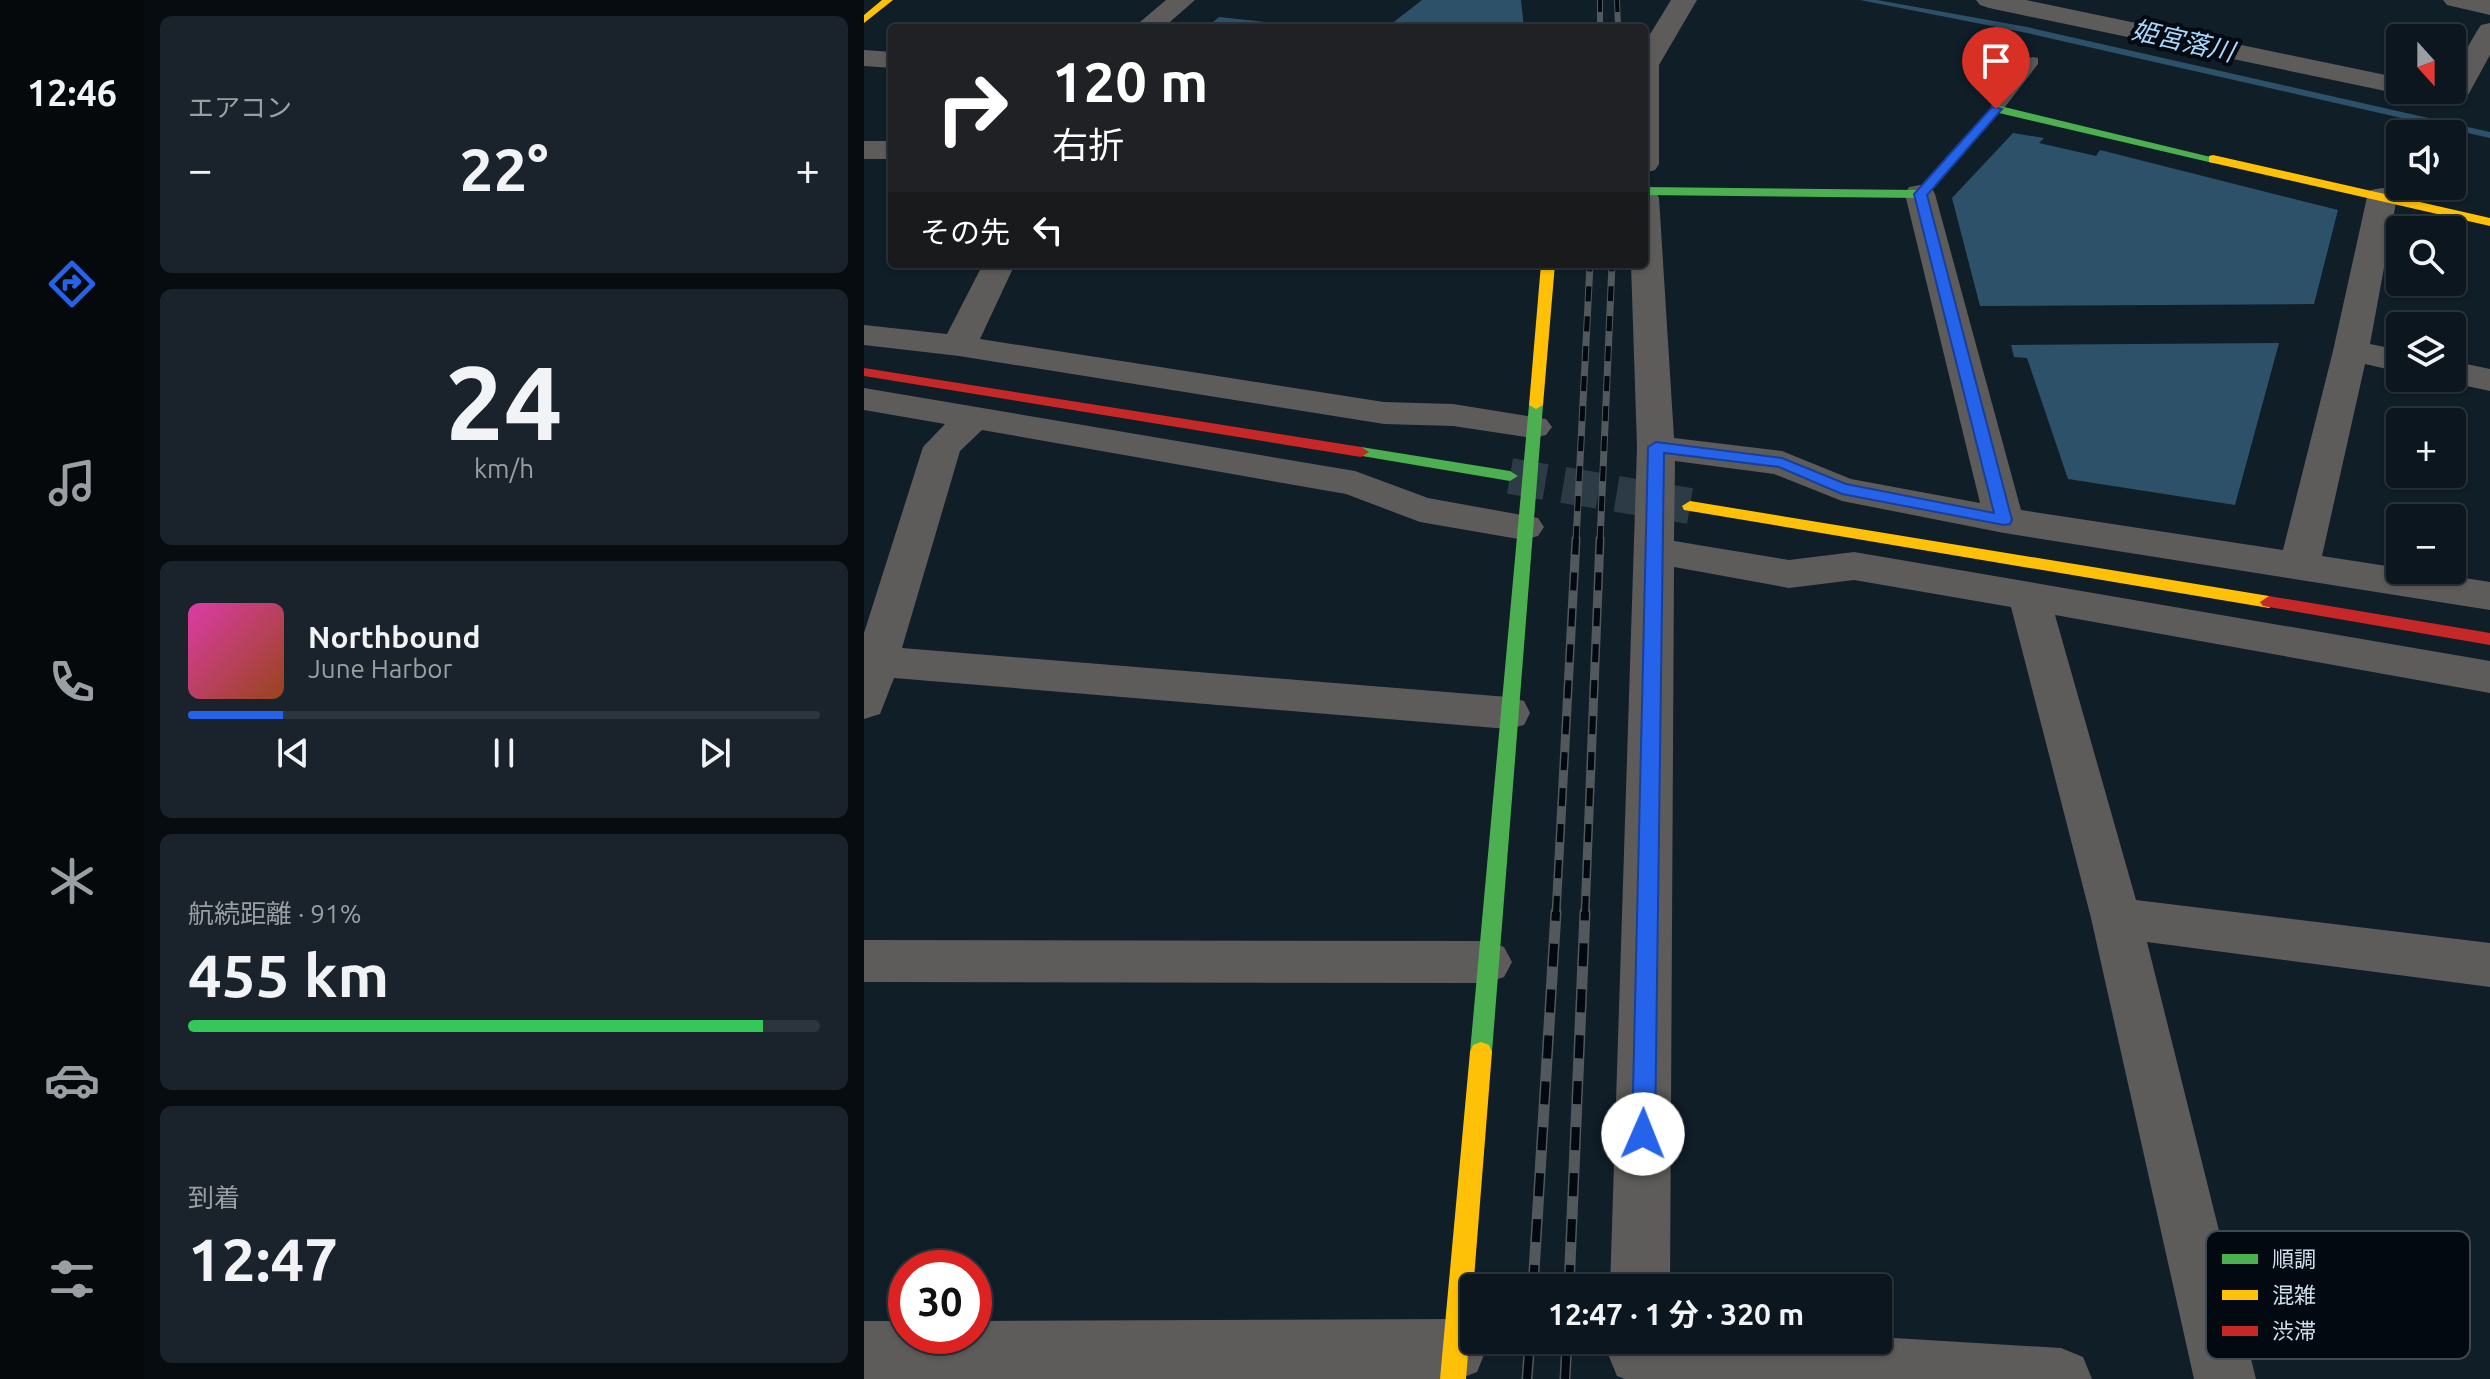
<!DOCTYPE html>
<html lang="ja">
<meta charset="utf-8">
<style>
:root{--surface:#0c161e;--page:#1a232b;--text:#f1f3f6;--muted:#9a9fa4;--line:#2c353c;--accent:#2563eb}
body{margin:0;font-family:Ubuntu,"Noto Sans JP",sans-serif;background:var(--page);color:var(--text);height:100vh;display:flex;flex-direction:column;font-size:30px;white-space:nowrap}
*{box-sizing:border-box;margin:0}
p{font-size:26px;color:var(--muted)}
.icon{flex:none;width:44px;height:44px;fill:none;stroke:currentColor;stroke-width:2;stroke-linecap:round;stroke-linejoin:round}
.map{position:relative;flex:1;overflow:hidden}
.details{display:flex;flex-direction:column;gap:16px;padding:16px;background:#070c10;width:720px}
.details>*{flex:none}
.top-card{position:absolute;left:24px;top:24px;width:760px;height:244px;border-radius:8px;box-shadow:0 2px 6px #0004,0 0 0 2px var(--line);background:#202124;color:#fff;overflow:hidden}
.needle{width:52px;rotate:159deg}
.controls{position:absolute;left:1522px;top:24px;display:grid;gap:16px}
.controls a{display:grid;place-items:center;width:80px;height:80px;border-radius:8px;background:var(--surface);box-shadow:0 2px 6px #0004,0 0 0 2px var(--line);font-size:40px}
.speed{position:absolute;left:24px;top:1250px;display:flex;gap:16px;font-size:40px;font-weight:700;text-align:center}
.speed>*{display:grid;place-content:center;width:104px;height:104px;border-radius:50%;background:var(--surface);box-shadow:0 2px 6px #0004,0 0 0 2px var(--line);line-height:1}
.speed .limit{border:12px solid #d22;background:#fff;color:#111}
.pin{position:absolute;display:grid;place-items:center;width:68px;height:68px;color:#fff;margin:-82px -34px;border-radius:50% 50% 50% 0;rotate:-45deg;box-shadow:0 0 8px #0007}
.pin .icon{rotate:45deg}
.me{position:absolute;width:88px;margin:-44px;rotate:1deg;stroke-linejoin:round;filter:drop-shadow(0 0 6px #0008)}
.turn{display:flex;align-items:center;gap:28px;height:168px;padding:0 32px;font-size:36px}
.turn .icon{width:104px;height:104px;stroke-width:2.5}
.turn b{display:block;font-size:56px;line-height:68px}
.then{display:flex;align-items:center;height:76px;padding:0 32px;background:#0003;gap:16px;font-size:30px}
.big{font-size:60px;font-weight:700;line-height:1.1}
.details .widget{flex:1;display:flex;flex-direction:column;justify-content:center;gap:12px;min-width:0;padding:0 28px;border-radius:12px;background:var(--page)}
.details .dial{align-items:center;gap:0}
.dial b{font-size:104px;line-height:1}
.song{display:flex;align-items:center;gap:24px}
.cover{width:96px;height:96px;border-radius:12px;background:linear-gradient(135deg,hsl(320 70% 55%),hsl(20 70% 35%))}
.played{height:8px;border-radius:4px;background:linear-gradient(90deg,var(--accent) 15%,var(--line) 15%)}
.keys{display:flex;justify-content:space-around;direction:ltr}
.heat{display:flex;justify-content:space-between;align-items:center;font-size:44px;direction:ltr}
.charge{height:12px;border-radius:6px;background:linear-gradient(90deg,#34c759 91%,var(--line) 0)}
.trip{position:absolute;left:596px;top:1274px;width:432px;height:80px;border-radius:8px;background:var(--surface);box-shadow:0 2px 6px #0004,0 0 0 2px var(--line);font-weight:700;line-height:80px;text-align:center}
main{display:flex;flex:1;min-height:0}
.menu{display:flex;flex-direction:column;width:144px;justify-content:space-around;align-items:center;background:#05090c;color:var(--muted)}
.menu .icon{width:56px;height:56px}
.menu .selected{color:var(--accent)}
.menu b{font-size:36px;color:var(--text)}
.map>svg:first-child{display:block}
.water{fill:#2e516a}
.lines{fill:none;stroke-linecap:round;stroke-linejoin:round}
.stream{fill:#2e516a;fill-rule:evenodd}
.secondary-tunnel{stroke:#2c3b45;stroke-width:36;stroke-dasharray:36 18;stroke-linecap:butt}
.lane{fill:#5d5c5a;fill-rule:evenodd}
.street{fill:#5d5c5a;fill-rule:evenodd}
.fast{fill:#4caf50;fill-rule:evenodd}
.slow{fill:#ffc107;fill-rule:evenodd}
.jam{fill:#c62828;fill-rule:evenodd}
.rail-far3-casing{stroke:#51595d;stroke-width:6}
.rail-far2-casing{stroke:#51595d;stroke-width:7}
.rail-far1-casing{stroke:#51595d;stroke-width:9}
.rail-casing{stroke:#51595d;stroke-width:11}
.rail-far3{stroke:#020911;stroke-width:4;stroke-dasharray:12;stroke-linecap:butt}
.rail-far2{stroke:#020911;stroke-width:5;stroke-dasharray:15;stroke-linecap:butt}
.rail-far1{stroke:#020911;stroke-width:6;stroke-dasharray:18;stroke-linecap:butt}
.rail{stroke:#020911;stroke-width:8;stroke-dasharray:23;stroke-linecap:butt}
.route{fill:#2563eb;stroke:#184099;stroke-width:2}
.labels{text-anchor:middle;stroke-width:8;stroke-linejoin:round;paint-order:stroke}
.far-water-label{font-size:26px;font-style:italic;fill:#a8d9fd;stroke:#020911}
.key{fill:#020911;stroke:#3f4952;stroke-width:2}
.key-label{font-size:22px;fill:#cedeea}
</style>
<main>
<nav class="menu">
<b>12:46</b>
<svg class="icon selected" aria-label="directions" viewBox="0 0 24 24"><path d="M12 3l9 9-9 9-9-9zM9 14v-3h6M13 9l2 2-2 2"/></svg>
<svg class="icon" aria-label="music" viewBox="0 0 24 24"><path d="M9 18V5l10-2v13"/><circle cx="6" cy="18" r="3"/><circle cx="16" cy="16" r="3"/></svg>
<svg class="icon" aria-label="phone" viewBox="0 0 24 24"><path d="M5 4h4l2 5-3 2q2 4 5 5l2-3 5 2v4C11 20 4 13 5 4z"/></svg>
<svg class="icon" aria-label="climate" viewBox="0 0 24 24"><path d="M12 3v18M4 7l16 10M4 17L20 7"/></svg>
<svg class="icon" aria-label="car" viewBox="0 0 24 24"><path d="M5 17H2v-5l4-1 3-4h7l3 4 3 1v5h-3M9 17h6M6 11h13"/><circle cx="7" cy="17" r="2"/><circle cx="17" cy="17" r="2"/></svg>
<svg class="icon" aria-label="filters" viewBox="0 0 24 24"><path d="M4 7h16M4 17h16"/><circle cx="9" cy="7" r="2"/><circle cx="15" cy="17" r="2"/></svg>
</nav>
<section class="details">
<div class="widget"><p>エアコン</p>
<div class="heat"><a>−</a><b class="big">22°</b><a>+</a></div>
</div>
<div class="widget dial"><b>24</b><p>km/h</p></div>
<div class="widget">
<div class="song"><i class="cover"></i><div><b>Northbound</b><p>June Harbor</p></div></div>
<div class="played"></div>
<div class="keys"><svg class="icon" aria-label="previous" viewBox="0 0 24 24"><path d="M18 5L8 12l10 7zM5 5v14"/></svg><svg class="icon" aria-label="pause" viewBox="0 0 24 24"><path d="M8 5v14M16 5v14"/></svg><svg class="icon" aria-label="next" viewBox="0 0 24 24"><path d="M6 5l10 7-10 7zM19 5v14"/></svg></div>
</div>
<div class="widget"><p>航続距離 · 91%</p><b class="big">455 km</b><div class="charge"></div></div>
<div class="widget"><p>到着</p><b class="big">12:47</b></div>
</section>
<div class="map">
<svg width="1626" height="1379" viewBox="0 0 1626 1379">
<rect width="100%" height="100%" fill="#101e28"/>
<path class="water" d="M558,0H657L660,28H522Z
M355,17L456,28H342Z
M1149,133L1180,138L1175,143L1232,156L1236,150L1474,210L1450,304L1116,306L1088,198Z
M1415,343L1371,505L1204,479L1163,358L1150,357L1147,345Z"/>
<g class="lines">
<path class="stream" d="M996,0H1013L1163,27L1626,132V138L1163,33Z"/>
<path class="secondary-tunnel" d="M646,476L826,506"/>
<path class="lane" d="M1169,57L1174,58V64L1137,112H1127V106L1164,58Z"/>
<path class="street" d="M302,0H331L299,28H269Z
M807,0H833L795,65V164L791,170L780,173V44Z
M1112,0H1162L1536,78V90H1547L1536,94L1125,8L1116,5Z
M1579,0H1626V15L1583,5Z
M1626,23V55L1603,97L1599,103L1589,105L1579,103L1575,97L1579,90H1588V74L1613,31L1617,25Z
M0,50L28,52V68L0,66Z
M0,141H28V159H0Z
M1056,185L1067,187L1071,194L1157,510L1419,550L1469,351L1503,197L1507,190L1518,188L1529,190L1533,197L1506,344L1536,350V372L1501,364L1458,556L1626,582V610L1140,533L978,501L910,474L811,461L810,541L925,560L990,552L1626,661V693L1191,615L1272,900L1626,943V987L1283,942L1392,1379H1330L1227,918L1147,607L990,580L925,588L810,567L806,1288H746L773,447L767,264H780V189L791,191L795,198L810,438L918,451L987,479L1116,503L1041,194L1045,187Z
M119,264H151L116,339L520,402L589,404L682,419L688,427L682,435L669,438L589,426L520,424L95,356L0,345V325L83,334Z
M1588,361L1626,369V391L1575,380L1588,378Z
M0,388L491,471L564,498L674,518L680,527L674,536L660,540L556,522L482,494L118,430L96,451L38,648L644,697L660,701L666,713L660,725L644,729L30,678L16,714L0,719V633L59,447L81,424L0,410Z
M0,940L622,941L640,947L648,962L640,977L622,983L0,982Z
M591,1319L610,1327V1340H618L622,1350L613,1372L595,1379H0V1321H42V1336H110V1321Z
M1014,1337L1197,1348L1219,1357L1228,1379H761L753,1376L744,1354L750,1340H1014Z"/>
<path class="fast" d="M1132,105L1355,159L1349,163L1135,113L1060,197L1056,198L780,195V187L1053,190L1128,107Z
M672,401L679,405L628,1052L625,1059L617,1062L609,1059L606,1052L665,405Z
M497,447L646,471L654,476L646,481L492,455L489,452Z"/>
<path class="slow" d="M18,0H29L0,23V15Z
M1349,155L1626,218V226L1345,162V156Z
M677,264H691L679,405L672,409L665,405Z
M826,501L1405,596L1414,602L1405,608L820,510L818,506Z
M617,1042L625,1045L628,1052L602,1379H576L606,1052L609,1045Z"/>
<path class="jam" d="M0,368L497,447L505,452L497,457L0,376Z
M1405,596L1626,633V645L1399,606L1396,602Z"/>
<defs>
<path id="rail-far3" d="M736,0V28
M753,0L754,28"/>
<path id="rail-far2" d="M712,541L726,264
M736,541L748,264"/>
<path id="rail-far1" d="M692,914L712,539
M721,914L736,539"/>
<path id="rail" d="M669,1288L692,912
M705,1288L721,912
M663,1379L666,1340
M701,1379L703,1340"/>
</defs>
<use href="#rail-far3" class="rail-far3-casing"/>
<use href="#rail-far2" class="rail-far2-casing"/>
<use href="#rail-far1" class="rail-far1-casing"/>
<use href="#rail" class="rail-casing"/>
<use href="#rail-far3" class="rail-far3"/>
<use href="#rail-far2" class="rail-far2"/>
<use href="#rail-far1" class="rail-far1"/>
<use href="#rail" class="rail"/>
</g>
<path class="route" d="M1128,107L1138,109L1063,195L1148,520L1146,524L1140,525L978,494L915,467L800,453L791,1134L788,1142L779,1145L771,1142L768,1134L784,447L792,442L918,458L982,484L1130,513L1050,194Z"/>
<g class="labels">
<g class="far-water-label">
<text transform="translate(1319 41) rotate(13)" y="9">姫宮落川</text>
</g>
</g>
<rect x="1342" y="1231" width="264" height="128" rx="12" class="key"/>
<rect x="1358" y="1254" width="36" height="10" fill="#4caf50"/>
<rect x="1358" y="1290" width="36" height="10" fill="#ffc107"/>
<rect x="1358" y="1326" width="36" height="10" fill="#c62828"/>
<g class="key-label">
<text x="1408" y="1267">順調</text>
<text x="1408" y="1303">混雑</text>
<text x="1408" y="1339">渋滞</text>
</g>
</svg>
<div class="controls">
<a><svg class="needle" viewBox="-14 -14 28 28"><path d="M0-13l5 13h-10z" fill="#e53935"/><path d="M0 13l5-13h-10z" fill="#9a9fa4"/></svg></a>
<a><svg class="icon" aria-label="sound" viewBox="0 0 24 24"><path d="M4 9h4l5-4v14l-5-4H4zM17 9q2 3 0 6"/></svg></a>
<a><svg class="icon" aria-label="search" viewBox="0 0 24 24"><circle cx="10" cy="10" r="6"/><path d="M15 15l6 6"/></svg></a>
<a><svg class="icon" aria-label="layers" viewBox="0 0 24 24"><path d="M12 4l9 5-9 5-9-5zM3 14l9 5 9-5"/></svg></a>
<a>+</a>
<a>−</a>
</div>
<div class="speed"><div class="limit">30</div></div>
<div class="pin" style="left:1132px;top:109px;background:#d93025"><svg class="icon" aria-label="arrive" viewBox="0 0 24 24"><path d="M6 21V4h12l-3 4 3 4H6"/></svg></div>
<svg class="me" style="left:779px;top:1134px" viewBox="-20 -20 40 40"><circle r="19" fill="#fff"/><path d="M0-13L10 11 0 6-10 11z" fill="#2563eb"/></svg>
<div class="trip">12:47 · 1 分 · 320 m</div>
<div class="top-card">
<div class="turn"><svg class="icon" aria-label="right" viewBox="0 0 24 24"><path d="M7 20v-9h11M14 6l5 5-5 5"/></svg><div><b>120 m</b>右折</div></div>
<div class="then">その先<svg class="icon" aria-label="left" viewBox="0 0 24 24"><path d="M17 20v-9H6M10 6l-5 5 5 5"/></svg></div>
</div>
</div>
</main>
